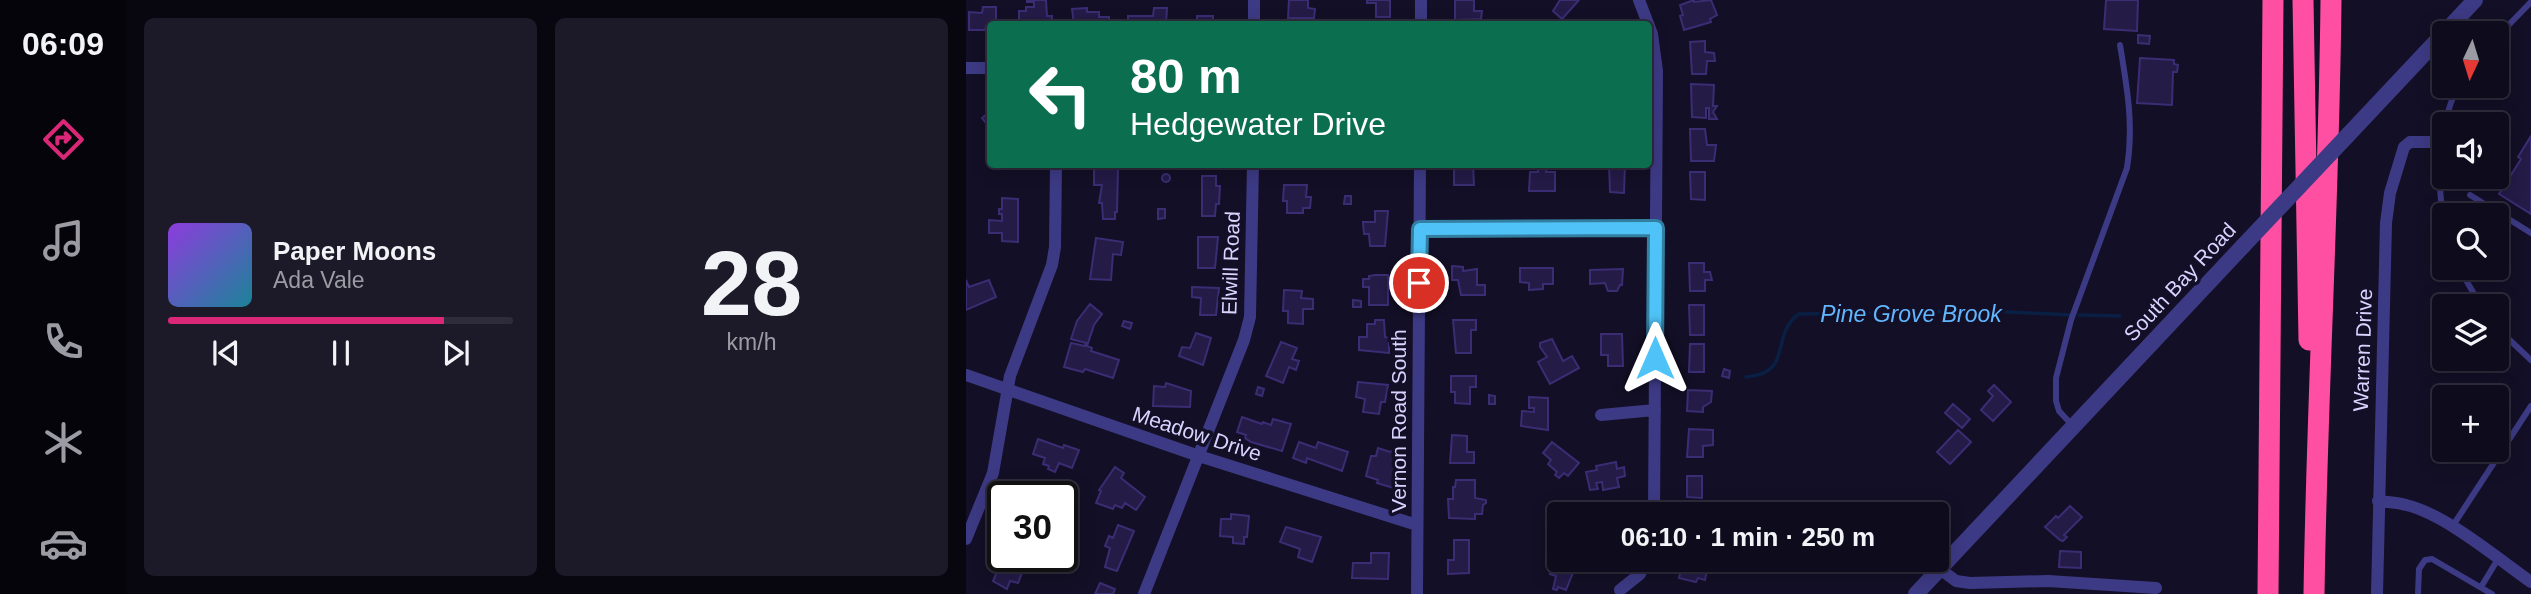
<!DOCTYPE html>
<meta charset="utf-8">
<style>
:root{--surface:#0e0b1c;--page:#1c1929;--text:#f1f3f6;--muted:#9b9ba3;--line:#2e2b3b;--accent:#db2777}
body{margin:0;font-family:Arial,sans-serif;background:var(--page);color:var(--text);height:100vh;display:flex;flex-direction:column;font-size:26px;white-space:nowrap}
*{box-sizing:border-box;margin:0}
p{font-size:23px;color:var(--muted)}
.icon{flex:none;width:38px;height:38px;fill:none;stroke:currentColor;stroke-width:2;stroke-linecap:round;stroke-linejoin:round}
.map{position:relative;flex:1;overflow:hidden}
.details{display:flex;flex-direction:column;gap:18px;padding:18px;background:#08060f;width:840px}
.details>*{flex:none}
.top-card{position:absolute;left:21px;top:21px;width:665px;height:147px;border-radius:7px;box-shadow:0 4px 18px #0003,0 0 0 2px var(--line);background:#0b6e4f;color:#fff;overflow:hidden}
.needle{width:46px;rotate:184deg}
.controls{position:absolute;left:1466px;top:21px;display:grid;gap:14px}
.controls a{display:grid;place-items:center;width:77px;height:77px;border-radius:7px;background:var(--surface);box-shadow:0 4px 18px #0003,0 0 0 2px var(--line);font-size:35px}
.speed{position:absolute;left:21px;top:481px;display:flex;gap:14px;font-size:35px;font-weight:700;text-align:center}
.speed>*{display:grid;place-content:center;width:91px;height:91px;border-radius:50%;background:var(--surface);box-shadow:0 4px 18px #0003,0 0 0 2px var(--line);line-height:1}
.speed .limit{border:4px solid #111;border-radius:10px;background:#fff;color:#111}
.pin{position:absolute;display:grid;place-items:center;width:60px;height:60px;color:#fff;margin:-30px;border:4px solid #fff;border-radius:50%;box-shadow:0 2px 7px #0007}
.me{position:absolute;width:77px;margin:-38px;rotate:0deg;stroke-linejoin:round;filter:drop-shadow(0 0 5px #0008)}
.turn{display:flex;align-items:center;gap:24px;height:147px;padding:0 28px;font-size:32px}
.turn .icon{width:91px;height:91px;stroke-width:2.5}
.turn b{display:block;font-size:49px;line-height:60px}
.details .widget{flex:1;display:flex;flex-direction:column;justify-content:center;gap:10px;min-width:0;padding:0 24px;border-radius:10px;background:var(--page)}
.details .dial{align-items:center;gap:0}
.dial b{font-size:91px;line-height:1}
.song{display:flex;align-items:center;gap:21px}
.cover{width:84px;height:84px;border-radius:10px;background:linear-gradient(135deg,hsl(270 70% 55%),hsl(190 70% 35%))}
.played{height:7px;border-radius:4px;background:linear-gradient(90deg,var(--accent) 80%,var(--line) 80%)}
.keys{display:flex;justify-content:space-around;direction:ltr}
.details .tiles{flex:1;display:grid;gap:18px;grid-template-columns:repeat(2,1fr)}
.trip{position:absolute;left:581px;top:502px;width:402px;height:70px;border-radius:7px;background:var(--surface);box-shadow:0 4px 18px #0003,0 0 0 2px var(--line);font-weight:800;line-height:70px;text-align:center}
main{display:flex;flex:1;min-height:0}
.dock{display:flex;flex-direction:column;width:126px;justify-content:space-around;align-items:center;background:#06040b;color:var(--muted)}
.dock .icon{width:49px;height:49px}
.dock .selected{color:var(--accent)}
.dock b{font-size:32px;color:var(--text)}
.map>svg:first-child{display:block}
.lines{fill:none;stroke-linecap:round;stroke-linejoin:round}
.stream{stroke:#0a1f44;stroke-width:3.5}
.building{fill:#241b47;stroke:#3b2d73;stroke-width:2}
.service{stroke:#3d3a85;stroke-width:6}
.minor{stroke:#3d3a85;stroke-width:12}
.tertiary{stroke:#3d3a85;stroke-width:16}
.motorway{stroke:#ff4fa3;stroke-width:21}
.tertiary-bridge{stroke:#3d3a85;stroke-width:16}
.route-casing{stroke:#337fa1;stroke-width:18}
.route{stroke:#4fc3f7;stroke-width:12}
.labels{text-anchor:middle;stroke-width:7;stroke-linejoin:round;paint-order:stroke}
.street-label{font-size:21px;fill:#d9d4ff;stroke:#130f26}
.water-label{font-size:23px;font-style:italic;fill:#62b6ff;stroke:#130f26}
</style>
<main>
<nav class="dock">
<b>06:09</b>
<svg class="icon selected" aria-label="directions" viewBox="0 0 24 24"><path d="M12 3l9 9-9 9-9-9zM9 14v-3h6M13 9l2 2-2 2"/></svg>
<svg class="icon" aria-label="music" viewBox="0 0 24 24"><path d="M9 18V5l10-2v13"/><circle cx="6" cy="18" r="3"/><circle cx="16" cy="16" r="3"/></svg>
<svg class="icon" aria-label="phone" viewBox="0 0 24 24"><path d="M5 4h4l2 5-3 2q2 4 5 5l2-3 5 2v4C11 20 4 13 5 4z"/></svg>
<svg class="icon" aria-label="climate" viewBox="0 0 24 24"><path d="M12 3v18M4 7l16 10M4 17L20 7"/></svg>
<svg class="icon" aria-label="car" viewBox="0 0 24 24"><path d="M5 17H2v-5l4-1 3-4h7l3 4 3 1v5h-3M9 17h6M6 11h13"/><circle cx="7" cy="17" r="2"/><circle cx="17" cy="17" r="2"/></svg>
</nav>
<section class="details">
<div class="tiles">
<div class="widget">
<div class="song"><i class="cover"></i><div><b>Paper Moons</b><p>Ada Vale</p></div></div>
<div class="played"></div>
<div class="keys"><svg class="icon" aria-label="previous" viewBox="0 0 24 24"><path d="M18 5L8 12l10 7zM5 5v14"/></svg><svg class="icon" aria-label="pause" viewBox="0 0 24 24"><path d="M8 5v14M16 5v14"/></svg><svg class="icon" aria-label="next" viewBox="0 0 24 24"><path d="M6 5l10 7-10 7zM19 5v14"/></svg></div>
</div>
<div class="widget dial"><b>28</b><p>km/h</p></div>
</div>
</section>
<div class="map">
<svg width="1565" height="594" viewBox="0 0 1565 594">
<rect width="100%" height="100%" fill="#130f26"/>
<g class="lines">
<path class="stream" d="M1113,315L1154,316
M780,377C829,373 803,335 833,314L1025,311L1104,315"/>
</g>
<path class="building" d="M61,0H80L81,16H86V24H53V11H60V7H68V2H61Z
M323,0H342V8L349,9L348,18H322Z
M401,0H424V17H410V3H401Z
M489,0H508V11H516L515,19L489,20Z
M594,0H613L596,19L587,11Z
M728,0V2L745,0L751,15L744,19L745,22L718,30L714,16L717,15L714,5Z
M1140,0H1172L1171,31L1138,29Z
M17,7H30V24L20,26L19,30H3V12L16,13Z
M121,8V12H133V17H143V24H108L106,9Z
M188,8H201L200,24H162V16H187Z
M231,16H247V24H231Z
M1172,35L1184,36L1183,44L1172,43Z
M739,41V52L748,53L749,61H741L740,74H726L724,42Z
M1174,58L1208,60V64L1212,65L1211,72H1207L1206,105L1171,103Z
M725,84L748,85L747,106H751L747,112L751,119H743V108H740V118L726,117Z
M24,111V128L16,118Z
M724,129H739L741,145H750L748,161H725Z
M1565,136V214L1533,194L1555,159L1552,157Z
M492,164H507L508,185H488V169H492Z
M643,164H659L658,193L644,192Z
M572,165H581L580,172H589V191H563L564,172H572Z
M128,168H152L151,212H149V219H137L136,203H133L136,185H128Z
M724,172H739V200L725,199Z
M196 178a4 4 0 1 1 8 0a4 4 0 1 1-8 0Z
M236,176H250V186H254L253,204H250L249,216H236Z
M318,185H341L340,197H345L344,208H337V213H321V201H317Z
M379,196H385V204H378Z
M36,198L52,199V242L36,241V233H23V220L36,221V214H33V209H36Z
M192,209H199V218L192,219Z
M409,211H422L419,246H404L403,234H398L397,222H409Z
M232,237H252L249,268H232Z
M130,238L157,242L155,255L147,254L145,280L124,279Z
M723,263H738V272H744L746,280H739V291H724Z
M486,266L497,267V271L511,269V285H519V295H495L492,280H486Z
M554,268H587V284H577V289L563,290V283L554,282Z
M657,269L656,285H654L651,291H642L639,283L624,284V270Z
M409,275H422V305H403V287H397V279H403V276Z
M0,280L3,287L23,280L30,297L0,310Z
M226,287L253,288L250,315H234L235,298L226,297Z
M318,290L336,291L335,298L347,299V309H337V324L322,323V311H317Z
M387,300L395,301V307H387Z
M124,304L136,314L128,325L121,346L126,348L125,351L153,360L147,378L119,369L117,372L98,367L105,343L119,346L120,343L105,339L111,321Z
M723,305H738V335H724Z
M409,320H418L419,337L423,338V353L393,350V337H401V324H409Z
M487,320H510V330H505V353H490Z
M158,321L166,323L164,329L156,326Z
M230,333L245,338L237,365L213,356L216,347L224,348Z
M635,334H656L657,366H642V355H635Z
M586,339L597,361L606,356L613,368L584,384L572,362L581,357L574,347V343Z
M315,342L331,348L326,359L333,361L330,370L323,367L317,383L300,376Z
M724,344H738V372H723Z
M758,369L764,371L763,378L756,376Z
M485,376H510V387H504V404L489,403V392H485Z
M392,382L422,385L419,402H415L413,414L397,412L399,399L390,397Z
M200,383L225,391L224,407L187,406L188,386L199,387Z
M1028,385L1045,402L1027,421L1015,410L1027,396L1022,391Z
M292,387L298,389L296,396L290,394Z
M722,390L746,391L745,402L737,407V412L721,411Z
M523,395L529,396V404H523Z
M563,397L582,398V430L555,426L556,411L568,412V408H563Z
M987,404L1004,419L996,428L979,413Z
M276,417L296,424L297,422L305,425L307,419L325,424L316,451L285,442L279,438L280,435L271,432Z
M723,429L747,430V445L737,446V457H721Z
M992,430L1005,442L984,464L971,452Z
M486,435L501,436V452H508V463H484Z
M72,439L97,448L98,445L113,450L106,468L93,463L89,472L82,469L83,466L77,464L79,458L67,454Z
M333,442L350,448L352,442L382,452L376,471L341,458L340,463L327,458Z
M586,442L613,463L602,476L598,473L593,478L589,475L591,472L582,464L585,460L577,453Z
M412,448L424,452L431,448L434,449L430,459L437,465L434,473L431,472L429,477L434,478L431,489L411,483L412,480L400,476L405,456H410Z
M650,462L651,469L658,467L659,476L651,478L653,487L637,490L636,482L630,483L632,489L624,490L620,472L631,470L630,466Z
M149,467L158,473L155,478L179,497L170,510L159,503L156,508L149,505L147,509L130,503L135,491L133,490Z
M721,476H736V498L721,497Z
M490,480H509V498L520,500V503L517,505L516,514H509V519L483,518L482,499H487V487H489Z
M1104,506L1116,517L1098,535L1101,537L1097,541L1094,540L1079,527L1090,516L1092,518Z
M265,514L283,516L281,537H278V544L267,543V537L254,536L255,519H265Z
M152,525L168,531L151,571L139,567L144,548L139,546L143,536L147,538Z
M320,527L355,537L346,562L332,557L334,549L314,542Z
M488,540H503V573L482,574V560H488Z
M1094,551L1115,552V568L1093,567Z
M405,553H423L422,579L386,578L387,563H405Z
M40,556H53L49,569L56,573L52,583L44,581L41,589L27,581L36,560L38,561Z
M589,560L594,562L595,560H612L600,590L592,587L591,590L587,589L590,576L584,574Z
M723,560H739L734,569L741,570L739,580L732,578L730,582L713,578L717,562L722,563Z
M134,583L149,589L147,594H129Z"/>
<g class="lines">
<path class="service" d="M1531,37L1565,2
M1504,195L1565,233
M1479,227C1470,178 1470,132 1492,86
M1493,268L1515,306
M1531,328L1565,360
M1107,426L1093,411L1090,401V378L1105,320L1161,168C1168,125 1161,87 1154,45
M1486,527L1565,406
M1515,587L1532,559
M1452,594L1453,569L1459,560L1466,559L1526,594"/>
<path class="minor" d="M288,0V24
M673,0L686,34L691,71L688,514
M455,24V0
M0,68H24
M454,229L690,228
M0,375L233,456L451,525
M635,415L689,410
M1412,501C1421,502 1431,502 1440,505C1479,514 1531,558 1565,582
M0,539L27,473L44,376L86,265L89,247L90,164
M974,569L990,581L1004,583L1082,581L1190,588
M654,590L674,574L680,560
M178,594L278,340L284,317L287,164
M451,594L454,164
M1411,594L1420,223L1424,193L1438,147L1444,142H1474"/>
<path class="tertiary" d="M1382,135L1509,0
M950,594L1277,246"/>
<path class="motorway" d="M1337,0L1343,340
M1302,594L1307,0
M1348,594C1351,396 1363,198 1365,0"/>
<path class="tertiary-bridge" d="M1277,246L1382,135"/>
</g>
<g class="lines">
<defs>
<path id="route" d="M453,283L454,229L690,228L689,358"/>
</defs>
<use href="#route" class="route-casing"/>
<use href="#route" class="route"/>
</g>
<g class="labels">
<g class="street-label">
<text transform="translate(265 263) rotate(-88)" y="7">Elwill Road</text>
<text transform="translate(1214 282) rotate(-47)" y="7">South Bay Road</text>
<text transform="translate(1397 350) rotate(-88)" y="7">Warren Drive</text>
<text transform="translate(433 421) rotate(-90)" y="7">Vernon Road South</text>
<text transform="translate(231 434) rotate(18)" y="7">Meadow Drive</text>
</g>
<g class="water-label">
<text x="945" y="322">Pine Grove Brook</text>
</g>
</g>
</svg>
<div class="controls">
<a><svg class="needle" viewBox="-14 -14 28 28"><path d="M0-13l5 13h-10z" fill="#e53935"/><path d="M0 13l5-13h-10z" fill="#9b9ba3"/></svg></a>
<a><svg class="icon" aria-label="sound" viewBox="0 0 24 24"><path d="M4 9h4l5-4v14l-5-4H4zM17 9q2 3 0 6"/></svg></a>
<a><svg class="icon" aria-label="search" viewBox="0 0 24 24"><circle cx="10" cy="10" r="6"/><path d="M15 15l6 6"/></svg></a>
<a><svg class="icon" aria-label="layers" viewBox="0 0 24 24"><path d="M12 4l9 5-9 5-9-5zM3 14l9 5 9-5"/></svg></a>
<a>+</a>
</div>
<div class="speed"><div class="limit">30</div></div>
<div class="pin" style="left:453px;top:283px;background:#d93025"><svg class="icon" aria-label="arrive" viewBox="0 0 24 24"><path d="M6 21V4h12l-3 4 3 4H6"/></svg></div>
<svg class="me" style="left:689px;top:358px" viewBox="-20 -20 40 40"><path d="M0-17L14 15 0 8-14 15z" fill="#4fc3f7" stroke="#fff" stroke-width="4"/></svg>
<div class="trip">06:10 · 1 min · 250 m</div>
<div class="top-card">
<div class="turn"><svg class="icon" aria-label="left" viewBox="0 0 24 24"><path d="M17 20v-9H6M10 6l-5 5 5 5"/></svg><div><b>80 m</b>Hedgewater Drive</div></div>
</div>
</div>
</main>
